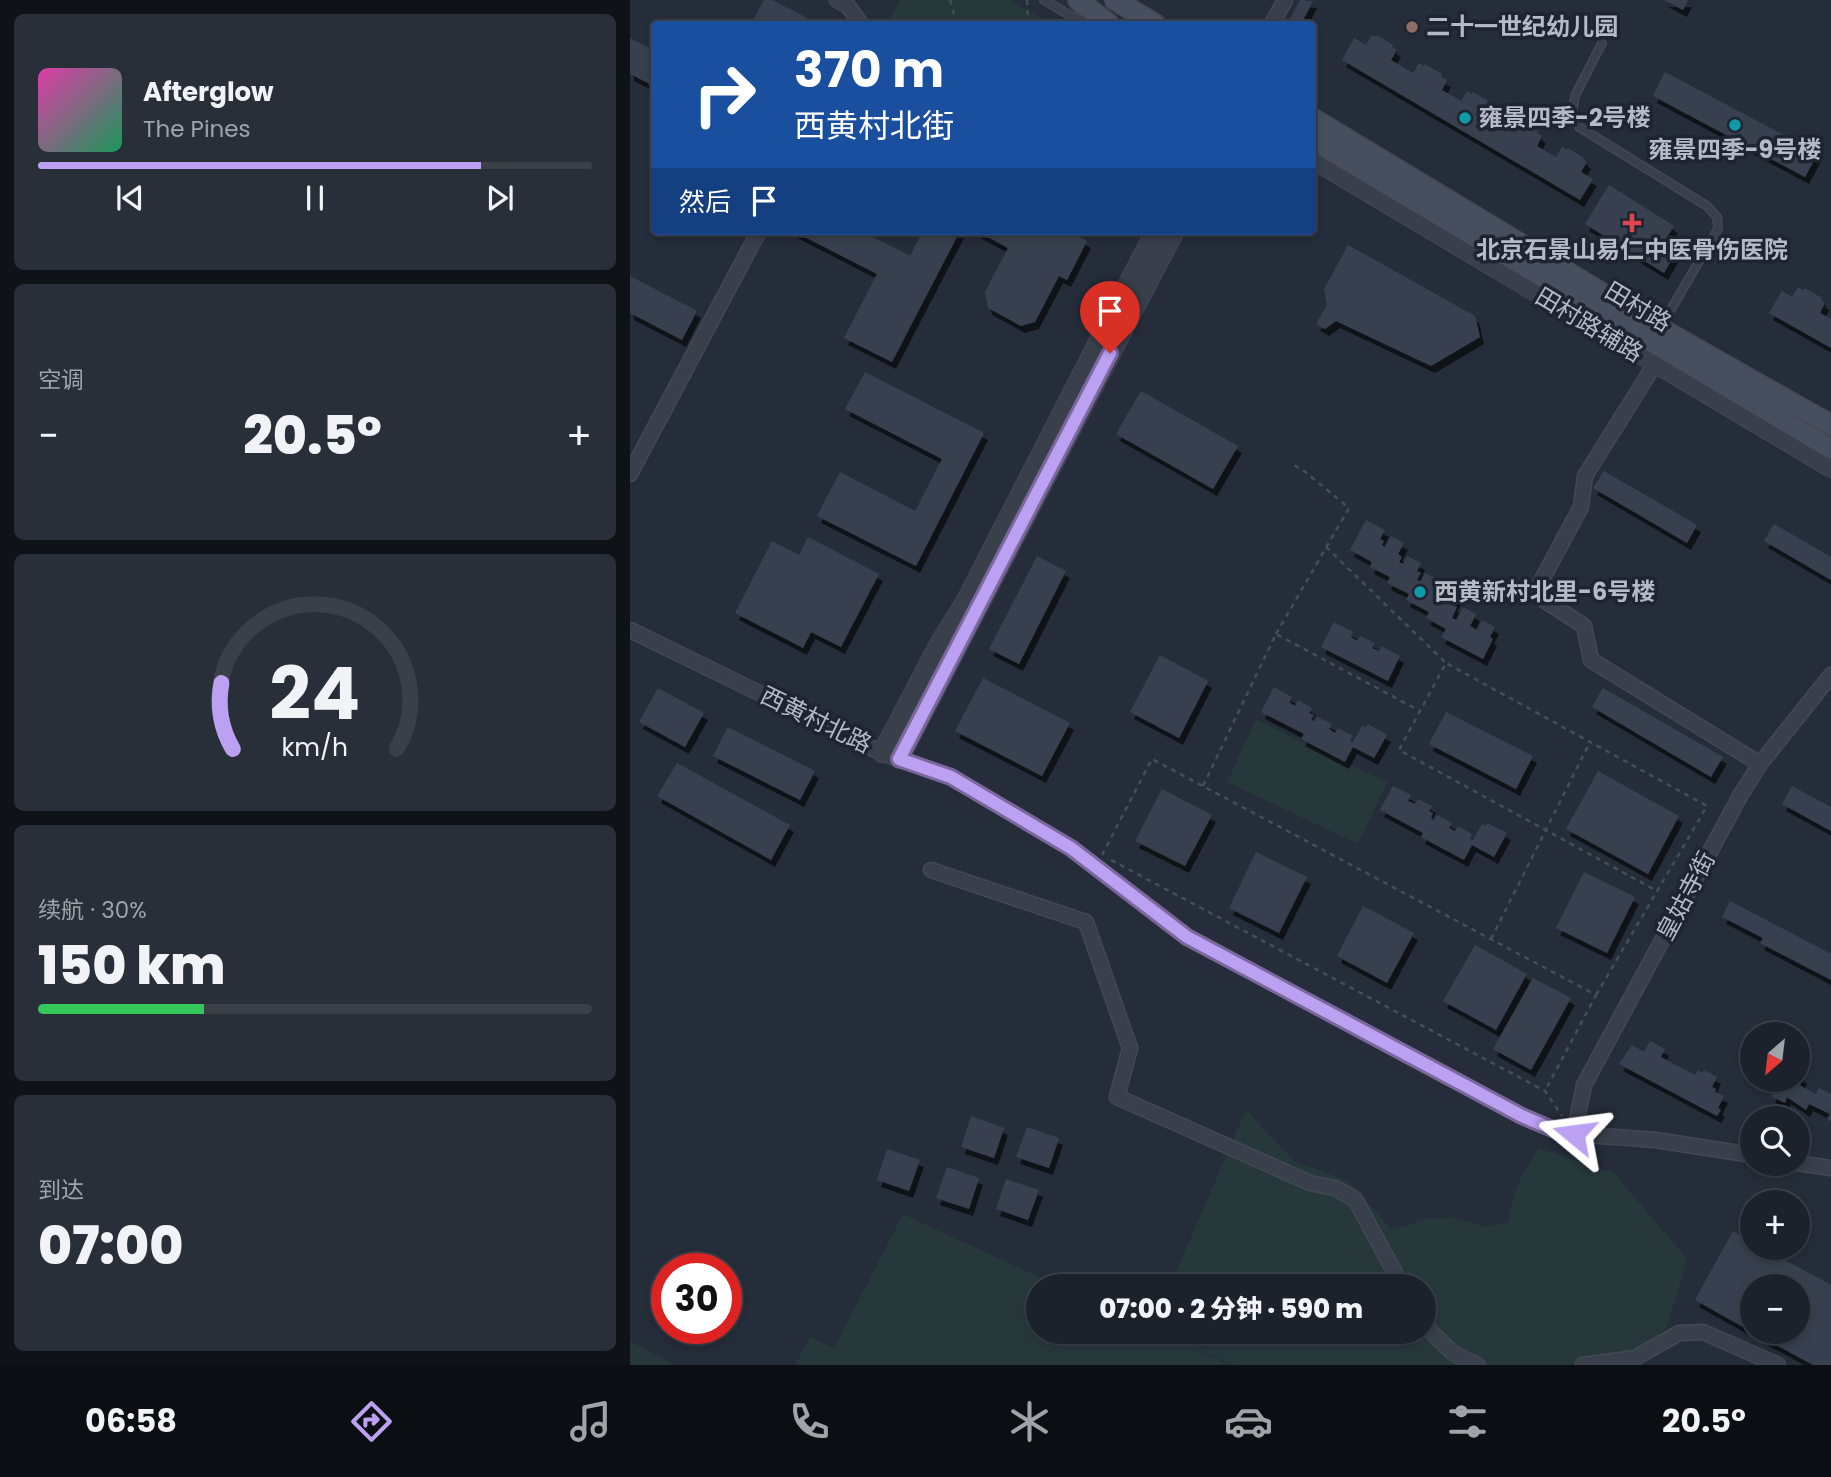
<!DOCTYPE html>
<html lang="zh">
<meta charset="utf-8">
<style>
:root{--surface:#1c222c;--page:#292f38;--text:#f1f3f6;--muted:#a0a4a9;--line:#3a3f48;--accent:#bca0f2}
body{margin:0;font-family:Poppins,"Noto Sans SC",sans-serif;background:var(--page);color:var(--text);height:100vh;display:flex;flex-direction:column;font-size:26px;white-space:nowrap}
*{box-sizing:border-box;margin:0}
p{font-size:23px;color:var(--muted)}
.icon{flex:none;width:38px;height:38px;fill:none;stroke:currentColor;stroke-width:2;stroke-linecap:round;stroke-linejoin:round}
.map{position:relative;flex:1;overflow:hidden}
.drawer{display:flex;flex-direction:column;gap:14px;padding:14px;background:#0f1318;width:630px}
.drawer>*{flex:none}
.banner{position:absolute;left:21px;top:21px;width:665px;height:214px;border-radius:7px;box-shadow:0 4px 10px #0003,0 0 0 2px var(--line);background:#1a4fa0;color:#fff;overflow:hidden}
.needle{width:46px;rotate:208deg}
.controls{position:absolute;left:1110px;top:1022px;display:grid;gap:14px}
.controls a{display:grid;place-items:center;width:70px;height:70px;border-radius:50%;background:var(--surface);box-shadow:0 4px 10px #0003,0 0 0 2px var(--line);font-size:35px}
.speed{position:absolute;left:21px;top:1253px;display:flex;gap:14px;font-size:35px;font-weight:700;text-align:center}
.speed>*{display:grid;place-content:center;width:91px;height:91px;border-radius:50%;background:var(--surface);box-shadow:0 4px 10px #0003,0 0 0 2px var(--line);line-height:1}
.speed .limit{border:10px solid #d22;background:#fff;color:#111}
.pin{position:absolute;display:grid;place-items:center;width:60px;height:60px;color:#fff;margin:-72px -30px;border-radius:50% 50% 50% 0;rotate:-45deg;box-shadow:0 0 7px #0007}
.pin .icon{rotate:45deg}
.me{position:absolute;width:77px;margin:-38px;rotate:286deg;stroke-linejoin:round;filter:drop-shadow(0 0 5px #0008)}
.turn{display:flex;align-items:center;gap:24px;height:147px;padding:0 28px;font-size:32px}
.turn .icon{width:91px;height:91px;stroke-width:2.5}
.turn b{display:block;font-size:49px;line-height:60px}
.then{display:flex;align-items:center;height:66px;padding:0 28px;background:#0003;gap:14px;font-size:26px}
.big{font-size:52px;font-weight:800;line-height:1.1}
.drawer .tile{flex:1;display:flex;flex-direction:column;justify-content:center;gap:10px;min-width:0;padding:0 24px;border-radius:10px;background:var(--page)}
.drawer .dial{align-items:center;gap:0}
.dial svg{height:182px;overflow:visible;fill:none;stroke:var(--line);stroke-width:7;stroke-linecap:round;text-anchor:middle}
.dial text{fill:var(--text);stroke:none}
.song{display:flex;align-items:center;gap:21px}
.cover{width:84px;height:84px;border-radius:10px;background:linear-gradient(135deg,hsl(320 70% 55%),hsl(150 70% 35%))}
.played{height:7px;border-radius:4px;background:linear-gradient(90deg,var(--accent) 80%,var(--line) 80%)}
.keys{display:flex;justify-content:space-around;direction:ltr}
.heat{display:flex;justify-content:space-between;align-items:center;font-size:38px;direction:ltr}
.charge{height:10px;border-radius:5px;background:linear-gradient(90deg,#34c759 30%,var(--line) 0)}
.trip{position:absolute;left:396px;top:1274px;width:410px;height:70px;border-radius:35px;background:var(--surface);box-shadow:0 4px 10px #0003,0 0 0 2px var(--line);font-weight:800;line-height:70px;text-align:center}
.dock{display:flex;height:112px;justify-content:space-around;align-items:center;background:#0b0e12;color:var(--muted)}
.dock .icon{width:49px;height:49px}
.dock .on{color:var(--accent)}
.dock b{font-size:32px;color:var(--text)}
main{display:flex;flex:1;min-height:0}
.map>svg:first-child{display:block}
.green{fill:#27383b}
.building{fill:#384150;filter:url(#shadow)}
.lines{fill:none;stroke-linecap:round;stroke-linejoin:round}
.service-casing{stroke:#424854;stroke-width:10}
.minor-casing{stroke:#424854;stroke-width:17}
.tertiary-casing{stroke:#424854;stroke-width:20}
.secondary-casing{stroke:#424854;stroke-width:22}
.path{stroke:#405154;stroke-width:2.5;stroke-dasharray:5 5;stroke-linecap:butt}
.service{stroke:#393f4b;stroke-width:7}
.minor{stroke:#393f4b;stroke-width:14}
.tertiary{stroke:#393f4b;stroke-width:18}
.secondary{stroke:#474e5d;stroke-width:19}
.route-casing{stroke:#7a689d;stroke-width:18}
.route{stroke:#bca0f2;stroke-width:12}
.education-dot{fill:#8d6e63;stroke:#1e2430;stroke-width:2.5}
.culture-dot{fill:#0f9aa8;stroke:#1e2430;stroke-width:2.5}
.health-dot{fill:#e0444e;stroke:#1e2430;stroke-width:2.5}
.labels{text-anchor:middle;stroke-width:7;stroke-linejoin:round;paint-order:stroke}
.poi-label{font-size:24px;font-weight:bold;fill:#b4bac6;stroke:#1e2430;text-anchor:start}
.street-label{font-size:24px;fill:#b4bac6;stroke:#1e2430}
</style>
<main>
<section class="drawer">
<div class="tile">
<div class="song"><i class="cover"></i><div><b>Afterglow</b><p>The Pines</p></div></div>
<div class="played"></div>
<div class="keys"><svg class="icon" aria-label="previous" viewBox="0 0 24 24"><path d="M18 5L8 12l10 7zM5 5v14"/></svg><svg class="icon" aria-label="pause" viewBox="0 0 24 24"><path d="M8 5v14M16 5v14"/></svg><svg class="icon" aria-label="next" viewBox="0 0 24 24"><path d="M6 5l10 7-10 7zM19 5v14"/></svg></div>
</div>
<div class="tile"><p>空调</p>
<div class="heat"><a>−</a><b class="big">20.5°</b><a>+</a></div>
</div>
<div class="tile dial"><svg viewBox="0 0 100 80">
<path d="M14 69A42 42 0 1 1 86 69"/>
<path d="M14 69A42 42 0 0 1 9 40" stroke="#bca0f2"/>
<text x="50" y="56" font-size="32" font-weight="700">24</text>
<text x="50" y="72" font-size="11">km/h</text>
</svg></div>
<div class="tile"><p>续航 · 30%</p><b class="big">150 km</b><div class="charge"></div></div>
<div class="tile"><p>到达</p><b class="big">07:00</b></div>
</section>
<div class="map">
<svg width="1201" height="1365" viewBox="0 0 1201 1365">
<defs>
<filter id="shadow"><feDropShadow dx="4" dy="7" stdDeviation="0" flood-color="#0009"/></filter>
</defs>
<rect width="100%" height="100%" fill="#252d3a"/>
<path class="green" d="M270,0H379L423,24H257Z
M626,720L757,782L728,844L597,782Z
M616,1110L664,1161L718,1181L762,1230L796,1219L822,1217L856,1227L879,1222C881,1193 893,1171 909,1148L984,1173L1057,1259L1037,1327L996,1365H603L565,1348L598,1365H165L180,1337L204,1349L273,1214L428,1286H408V1332H793V1286H540Z
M0,1341L45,1365H0Z"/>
<path class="building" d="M134,0H142L189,24H121Z
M670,0L683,1L671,24H657Z
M1034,0H1058L1053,10Z
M742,35L746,37L747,35L763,45L762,47L767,50L761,60L783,73L789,63L793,66L795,64L812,74L811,77L817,80L812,90L831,101L837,91L842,94L843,92L858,101L857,103L862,106L856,116L879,129L884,120L889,123L891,121L908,131L907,133L912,136L907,146L926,157L932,147L937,150L938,148L954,158L953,159L957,162L951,172L963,179L950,200L712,60L724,38L736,45Z
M0,38L24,50V86L0,74Z
M1035,72L1188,153L1175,177L1023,96Z
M979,185L1044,226L1030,248L1044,256L1034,273L955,224Z
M163,231H232L280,256L293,231H330L262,362L214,338L247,274Z
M346,231H438L457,241L437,280L429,276L405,322L391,326L358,308L355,292L378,248Z
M718,245L845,316L850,337L801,366L706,321L695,329L686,324L697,305L694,289Z
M0,276L67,311L52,340L0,313Z
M1168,287L1173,290L1174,288L1192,298L1191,300L1195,303L1190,313L1201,319V348L1139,313L1152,291L1162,297Z
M235,372L354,433L286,566L187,516L210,472L285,511L312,459L215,409Z
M511,391L608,446L583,489L486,434Z
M974,471L1067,525L1057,543L963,488Z
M736,520L755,530L750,539L754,541L752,545L755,547L761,536L774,543L768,554L772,557L769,562L773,564L777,556L791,563L787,571L791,573L787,580L791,581L795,573L809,580L805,596L809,598L814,589L828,596L823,605L827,607L822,618L826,620L833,607L846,614L840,626L847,630L852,620L865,627L860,637L863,639L853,659L811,637L816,629L796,618L799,612L776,600L779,594L757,583L760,577L740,567L742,562L720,550Z
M1144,524L1201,557V580L1134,541Z
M178,537L249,574L211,647L181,632L173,648L105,613L142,541L169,555Z
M407,556L436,571L389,664L359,649Z
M704,622L723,632L721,637L727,641L730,636L745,643L742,648L749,651L751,646L770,656L758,681L691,647Z
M530,655L578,681L549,738L500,712Z
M353,678L440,723L412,776L325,731Z
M644,687L662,697L659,702L665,706L668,700L682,708L679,713L684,715L681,720L685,721L687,717L702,724L699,729L705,733L708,728L723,736L720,740L723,742L732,726L736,727L738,724L757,735L744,758L723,747L715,762L671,739L674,734L631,712Z
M28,688L74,713L55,747L9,722Z
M973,688L1093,757L1081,777L962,707Z
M816,712L903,756L886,789L799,744Z
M98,727L185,771L170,800L83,756Z
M47,763L160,825L141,860L27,796Z
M968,771L1049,816L1018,874L936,829Z
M763,786L781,795L778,801L785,804L788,799L802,806L799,811L803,813L801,818L804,820L807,815L822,823L819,828L825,831L828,826L842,834L840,839L843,840L852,824L856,826L857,823L877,833L864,857L842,845L834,860L791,837L793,833L750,810Z
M1162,786L1201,807V831L1152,804Z
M532,789L582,815L555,866L505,841Z
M626,852L677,877L649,933L599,908Z
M954,872L1005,897L977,953L926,928Z
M1100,901L1201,954V980L1130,943L1133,938L1092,917Z
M733,906L784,933L757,983L707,956Z
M845,945L897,974L866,1030L813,1001Z
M903,978L941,998L901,1070L863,1049Z
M1020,1041L1035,1049L1031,1057L1065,1075L1068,1070L1073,1073L1074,1070L1087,1077L1082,1087L1086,1089L1085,1092L1094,1096L1088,1108L1091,1110L1087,1116L989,1064L1002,1045L1014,1052Z
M1167,1067L1172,1069L1169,1074L1173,1077L1169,1085L1186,1094L1189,1088L1201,1094V1121L1197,1119L1200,1114L1179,1104L1176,1110L1157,1097L1155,1103L1141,1096L1144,1090L1124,1080H1167Z
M341,1116L374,1128L364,1158L331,1147Z
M397,1127L429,1138L419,1168L386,1157Z
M257,1149L290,1160L279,1191L247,1180Z
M317,1167L349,1178L339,1209L306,1198Z
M376,1179L409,1190L398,1220L366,1209Z
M1103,1231L1122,1242V1248H1133L1201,1285V1365H1183L1122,1332H1167V1286H1122V1332L1065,1300Z"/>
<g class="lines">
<defs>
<path id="service" d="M414,0L441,16L466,24
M972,43L945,96L942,114L949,127L1077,206L1087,217L1088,229L1030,328"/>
<path id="minor" d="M207,0L218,6L231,24
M642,24L655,0
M1025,364L955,476L951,507L909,585L914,600L954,626L961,660L1130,764
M0,474L129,231
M0,630L252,753L321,777L441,848L557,937L892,1116L927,1131L944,1134L1026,1140L1122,1155
M301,870L456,922L500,1048L487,1097L680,1183L705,1188L725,1199L772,1286
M944,1134L954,1085L1110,796L1130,764L1201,675
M1167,1163L1201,1168
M793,1324L823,1353L847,1365
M953,1365L1005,1358L1049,1333L1073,1332L1148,1365"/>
<path id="tertiary" d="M682,159L1201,468
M252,753L310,642L335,602L525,231
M269,759L545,231"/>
<path id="secondary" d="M448,0L479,24
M485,0L525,24
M682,118L1030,328L1201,425
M682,140L1201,449"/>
</defs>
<use href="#service" class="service-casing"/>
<use href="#minor" class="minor-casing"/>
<use href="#tertiary" class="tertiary-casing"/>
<use href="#secondary" class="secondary-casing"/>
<path class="path" d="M320,0L327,24
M397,0L398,24
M696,547L816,663
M646,634L719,508L673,470L660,463
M573,786L646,634L790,711
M472,855L522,759L966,995L915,1091
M481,860L915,1091L932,1116
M861,939L960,742
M966,995L1066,825L1077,806L816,663L769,750L1027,891"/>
<use href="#service" class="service"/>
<use href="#minor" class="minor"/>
<use href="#tertiary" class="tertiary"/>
<use href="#secondary" class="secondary"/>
</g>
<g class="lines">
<defs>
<path id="route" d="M480,353L269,759L321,777L441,848L557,937L892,1116L927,1131L944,1134"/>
</defs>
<use href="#route" class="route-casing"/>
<use href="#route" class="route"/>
</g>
<circle class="education-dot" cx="782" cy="27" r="7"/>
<g class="culture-dot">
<circle cx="835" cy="118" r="7"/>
<circle cx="1105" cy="125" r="7"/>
<circle cx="790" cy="592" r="7"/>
</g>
<path class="health-dot" d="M998.5 212.5h7v7h7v7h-7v7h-7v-7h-7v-7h7z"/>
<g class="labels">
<g class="poi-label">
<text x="796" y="35">二十一世纪幼儿园</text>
<text x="849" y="126">雍景四季-2号楼</text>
<text x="1105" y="158" text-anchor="middle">雍景四季-9号楼</text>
<text x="1002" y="258" text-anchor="middle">北京石景山易仁中医骨伤医院</text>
<text x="804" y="600">西黄新村北里-6号楼</text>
</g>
<g class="street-label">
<text transform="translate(1008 307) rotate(31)" y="8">田村路</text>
<text transform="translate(959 325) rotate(31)" y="8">田村路辅路</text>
<text transform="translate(186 720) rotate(26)" y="8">西黄村北路</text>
<text transform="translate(1056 896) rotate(-62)" y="8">皇姑寺街</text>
</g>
</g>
</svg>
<div class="controls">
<a><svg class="needle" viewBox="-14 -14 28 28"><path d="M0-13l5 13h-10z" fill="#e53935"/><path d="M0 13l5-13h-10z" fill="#a0a4a9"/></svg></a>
<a><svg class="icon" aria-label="search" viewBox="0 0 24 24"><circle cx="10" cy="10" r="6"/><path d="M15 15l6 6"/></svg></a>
<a>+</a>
<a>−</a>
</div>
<div class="speed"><div class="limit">30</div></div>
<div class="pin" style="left:480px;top:353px;background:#d93025"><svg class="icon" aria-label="arrive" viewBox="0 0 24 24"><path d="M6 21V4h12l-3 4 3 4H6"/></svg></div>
<svg class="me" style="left:944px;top:1134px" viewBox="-20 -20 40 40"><path d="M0-17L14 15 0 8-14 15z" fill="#bca0f2" stroke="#fff" stroke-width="4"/></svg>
<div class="trip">07:00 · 2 分钟 · 590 m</div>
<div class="banner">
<div class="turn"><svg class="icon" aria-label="right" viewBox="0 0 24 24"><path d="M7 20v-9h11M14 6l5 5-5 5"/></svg><div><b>370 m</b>西黄村北街</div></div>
<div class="then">然后<svg class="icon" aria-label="arrive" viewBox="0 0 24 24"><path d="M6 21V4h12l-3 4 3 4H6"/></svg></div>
</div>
</div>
</main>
<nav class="dock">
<b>06:58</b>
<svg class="icon on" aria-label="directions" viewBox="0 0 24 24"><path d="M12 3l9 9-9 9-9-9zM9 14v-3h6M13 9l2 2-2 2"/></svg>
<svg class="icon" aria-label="music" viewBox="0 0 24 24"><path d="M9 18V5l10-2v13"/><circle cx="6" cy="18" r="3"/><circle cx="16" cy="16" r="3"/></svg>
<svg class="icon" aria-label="phone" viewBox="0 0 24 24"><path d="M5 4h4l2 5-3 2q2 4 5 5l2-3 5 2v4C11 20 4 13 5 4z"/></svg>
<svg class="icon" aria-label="climate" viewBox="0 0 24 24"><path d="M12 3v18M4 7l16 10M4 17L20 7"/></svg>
<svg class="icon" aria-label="car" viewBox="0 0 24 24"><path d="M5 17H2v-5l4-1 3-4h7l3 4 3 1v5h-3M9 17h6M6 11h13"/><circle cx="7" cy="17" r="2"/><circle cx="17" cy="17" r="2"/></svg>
<svg class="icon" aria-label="filters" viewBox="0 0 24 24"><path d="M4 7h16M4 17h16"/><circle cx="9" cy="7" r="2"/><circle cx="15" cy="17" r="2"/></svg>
<b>20.5°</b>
</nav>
